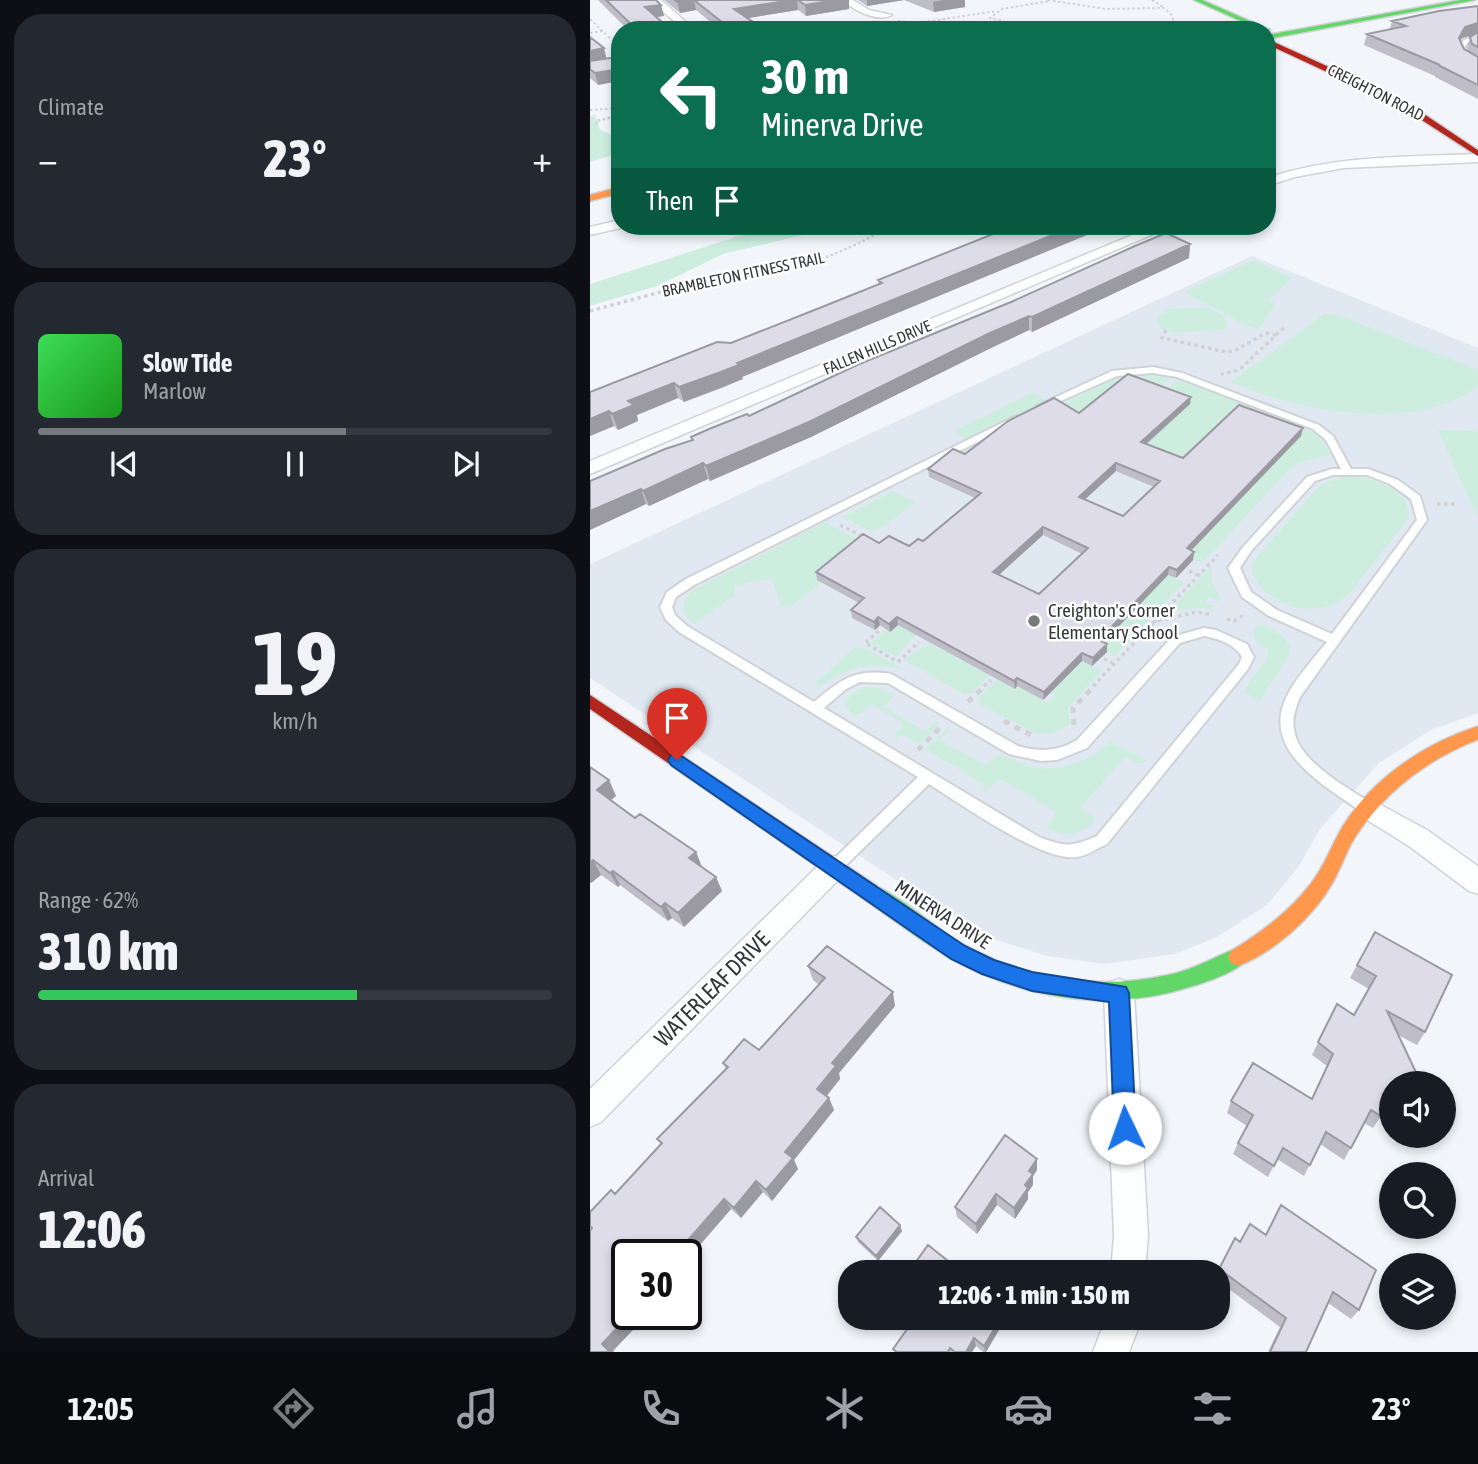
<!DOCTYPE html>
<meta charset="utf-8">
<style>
:root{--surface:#171b24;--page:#242831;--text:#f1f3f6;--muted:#9ea1a6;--line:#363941;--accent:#767a7d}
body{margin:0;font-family:"Asap Condensed",sans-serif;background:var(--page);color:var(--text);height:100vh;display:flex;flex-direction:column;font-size:26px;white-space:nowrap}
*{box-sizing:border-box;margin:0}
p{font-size:23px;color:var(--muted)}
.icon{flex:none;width:38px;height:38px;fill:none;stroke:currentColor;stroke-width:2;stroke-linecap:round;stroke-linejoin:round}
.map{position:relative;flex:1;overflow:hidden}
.drawer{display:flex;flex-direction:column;gap:14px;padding:14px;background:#0d0f14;width:590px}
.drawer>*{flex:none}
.top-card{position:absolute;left:21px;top:21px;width:665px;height:214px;border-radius:28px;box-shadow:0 4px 10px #0003;background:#0b6e4f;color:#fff;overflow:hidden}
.buttons{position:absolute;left:789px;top:1071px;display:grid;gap:14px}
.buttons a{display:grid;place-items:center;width:77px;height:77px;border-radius:50%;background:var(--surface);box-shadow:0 4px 10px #0003;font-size:35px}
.speed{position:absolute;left:21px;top:1239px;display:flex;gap:14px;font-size:35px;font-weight:700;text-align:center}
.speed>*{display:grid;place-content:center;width:91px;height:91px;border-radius:50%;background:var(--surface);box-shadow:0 4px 10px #0003;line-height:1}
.speed .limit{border:4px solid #111;border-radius:10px;background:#fff;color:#111}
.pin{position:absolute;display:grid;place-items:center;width:60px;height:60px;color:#fff;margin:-72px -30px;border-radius:50% 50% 50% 0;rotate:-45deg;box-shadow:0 0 7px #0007}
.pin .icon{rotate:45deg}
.me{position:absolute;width:77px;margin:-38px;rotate:357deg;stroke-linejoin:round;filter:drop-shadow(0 0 5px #0008)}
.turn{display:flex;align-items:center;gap:24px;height:147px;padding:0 35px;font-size:32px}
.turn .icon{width:91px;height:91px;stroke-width:2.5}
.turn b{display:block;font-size:49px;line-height:60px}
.then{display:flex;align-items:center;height:66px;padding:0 35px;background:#0003;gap:14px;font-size:26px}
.big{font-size:52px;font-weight:800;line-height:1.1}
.drawer .card{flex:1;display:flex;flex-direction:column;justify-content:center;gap:10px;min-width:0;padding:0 24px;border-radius:28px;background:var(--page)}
.drawer .dial{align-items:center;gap:0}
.dial b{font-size:91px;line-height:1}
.song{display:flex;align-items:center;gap:21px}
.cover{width:84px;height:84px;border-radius:10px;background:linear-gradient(135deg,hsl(130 70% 55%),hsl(120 70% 35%))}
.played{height:7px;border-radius:4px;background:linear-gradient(90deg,var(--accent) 60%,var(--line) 60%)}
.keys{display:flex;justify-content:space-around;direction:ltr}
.heat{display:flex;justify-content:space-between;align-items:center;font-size:38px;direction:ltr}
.charge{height:10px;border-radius:5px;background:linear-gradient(90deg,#34c759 62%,var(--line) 0)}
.trip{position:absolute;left:248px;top:1260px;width:392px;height:70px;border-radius:28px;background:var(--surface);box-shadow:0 4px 10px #0003;font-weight:800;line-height:70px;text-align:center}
.menu{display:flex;height:112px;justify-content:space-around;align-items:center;background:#090b0e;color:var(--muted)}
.menu .icon{width:49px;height:49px}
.menu .active{color:var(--accent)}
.menu b{font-size:32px;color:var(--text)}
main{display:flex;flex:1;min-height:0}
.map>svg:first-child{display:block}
.built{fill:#e0e9f1}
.green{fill:#cdeedf}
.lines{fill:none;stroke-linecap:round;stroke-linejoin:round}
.lane-casing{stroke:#d0d2d6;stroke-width:4}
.street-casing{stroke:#d0d2d6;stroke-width:3}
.fast-casing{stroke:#d0d2d6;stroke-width:3}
.slow-casing{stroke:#d0d2d6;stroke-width:3}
.jam-casing{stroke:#d0d2d6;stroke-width:3}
.path-far3{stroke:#d2d2d5;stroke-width:2;stroke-dasharray:2.5 2.5;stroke-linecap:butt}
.path-far2{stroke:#d2d2d5;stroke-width:2.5;stroke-dasharray:2.5 2.5;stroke-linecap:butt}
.path-far1{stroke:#d2d2d5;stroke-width:3.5;stroke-dasharray:3.5 3.5;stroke-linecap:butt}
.path{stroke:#d2d2d5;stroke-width:5;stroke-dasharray:6 6;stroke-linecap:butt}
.lane{fill:#fdfefe;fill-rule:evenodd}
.street{fill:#fdfefe;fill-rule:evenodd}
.fast{fill:#63d668;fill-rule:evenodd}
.slow{fill:#ff974d;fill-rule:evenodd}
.jam{fill:#b3261e;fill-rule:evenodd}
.wall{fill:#bfbdc8;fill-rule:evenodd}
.shaded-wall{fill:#9b9aa2}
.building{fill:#dedce8;stroke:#9b9aa2;stroke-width:2;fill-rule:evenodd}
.route{fill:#1a73e8;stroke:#114b97;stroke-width:2}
.poi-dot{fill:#767a7d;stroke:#fff;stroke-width:2.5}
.labels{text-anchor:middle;stroke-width:5;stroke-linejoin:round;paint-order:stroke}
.far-street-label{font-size:16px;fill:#34373a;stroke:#fff}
.poi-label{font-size:19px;fill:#34373a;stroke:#fff;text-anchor:start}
.street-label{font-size:19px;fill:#34373a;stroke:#fff}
.near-street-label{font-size:23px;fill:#34373a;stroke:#fff}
</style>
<main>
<section class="drawer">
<div class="card"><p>Climate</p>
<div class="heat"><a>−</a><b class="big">23°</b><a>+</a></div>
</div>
<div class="card">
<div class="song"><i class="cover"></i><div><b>Slow Tide</b><p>Marlow</p></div></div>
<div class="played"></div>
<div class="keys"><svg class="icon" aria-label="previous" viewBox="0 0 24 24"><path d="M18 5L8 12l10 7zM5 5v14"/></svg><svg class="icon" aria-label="pause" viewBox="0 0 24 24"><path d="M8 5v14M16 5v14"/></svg><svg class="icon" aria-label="next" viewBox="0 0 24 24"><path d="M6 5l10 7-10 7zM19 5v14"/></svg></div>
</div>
<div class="card dial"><b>19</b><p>km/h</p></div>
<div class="card"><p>Range · 62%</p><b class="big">310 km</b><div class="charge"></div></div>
<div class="card"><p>Arrival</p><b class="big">12:06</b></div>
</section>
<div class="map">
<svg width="889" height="1352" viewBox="0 0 889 1352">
<rect width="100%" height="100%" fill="#f2f5fa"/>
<path class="built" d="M662,256L888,348V713L841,730L789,763L730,829L709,866L677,905L627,937L585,954L515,964L457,956L401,938L367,920L0,678V564Z"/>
<path class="green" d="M5,115L10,130L30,138V153L0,162V116Z
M180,226H251L133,254L67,286L0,306V284Z
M663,260L702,278L678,300L686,304L668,329L655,325L594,292Z
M615,307L635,316L637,327L633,330L583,333L571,328L567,317L579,309Z
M734,314H746L888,370V386C823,435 709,411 641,382Z
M556,376L579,378L564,391L425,457L390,442L384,445L364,431L443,392L467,406L528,378Z
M588,380L684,415L675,422L592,466L550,449L571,394Z
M692,418L726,434L742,454L715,461L701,468L612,563L596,556L609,543L684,425Z
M848,430L888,431V518Z
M758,476C782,478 820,488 819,518L759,594C728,622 678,608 661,572L664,560L731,484Z
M303,491L326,502L294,527L280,531L253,517Z
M235,522L275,542L228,580L232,582L203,605L192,607L190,604L182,578L144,586L145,595L105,624C89,613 90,604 103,590Z
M621,566L622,581L631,599L628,602L621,597L615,601L617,604L626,606L621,609L608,608L579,612Z
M578,575L594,582L525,656L509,648L539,615L561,587L565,589Z
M309,624L327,634L306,657L280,643L296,630L300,632Z
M669,624C729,647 685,665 671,701L653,692L678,656V650L666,642L663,632Z
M339,643L400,675L382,693L374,694L313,660Z
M264,648H275L317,671C284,660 259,666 231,686L224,684Z
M492,661L512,671L478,707L481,724L460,734H447L390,704L388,698L407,679L424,689L427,686L458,703L466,696L461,693Z
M283,687L303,693L304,696L294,707L335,731L346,721H348V726L329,744L312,734L306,739L305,734L315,724L282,705L270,714H262L256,705C259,691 271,688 283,687Z
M361,728L350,740L396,765C400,762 404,756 409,755C416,754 427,763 435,765C466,775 497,762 521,742L555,759V763H548L535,757L490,808L505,818L504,822C488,835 475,839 457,828L466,812L410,779L395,792L391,789L395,785L335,749L355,730Z"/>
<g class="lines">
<defs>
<path id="lane" d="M889,35V38L878,42L874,48L877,57L889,64V69L873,59L868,48L874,40Z
M563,367L592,373L729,425L743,436L761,469H778L808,480L830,496L837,520L710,697C706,708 702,717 704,729C707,761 757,787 782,804L784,808L782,812L777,814L772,812C734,785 668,750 698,694C708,675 724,658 737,642L679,616L652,597L638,568L653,547L717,477L742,469H751L736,440L723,429L587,377L563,373L527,376L455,408H449L447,406L522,371ZM743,475H777L800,484L821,499L827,520L742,634L687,610L661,592L650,568L661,551L725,481Z
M426,416L429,417V421L104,585L86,597L82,607L85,615L97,626L224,702C250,680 265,668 301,674L428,746C450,752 467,752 487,740L582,637L614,628L626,630L657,644L664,657L658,669L517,844C508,848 497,856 487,857C452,862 371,804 339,784L252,869L247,871L242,869L240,865L242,861L328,777L89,632L76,620L70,607L77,592L96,579ZM614,636C627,638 646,645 652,657L649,664L507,836C482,847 475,847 449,837L234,708L256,689L270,682L298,683L419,754L451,761L467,760L497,748L590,643Z"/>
<path id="street" d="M60,0H71L105,30H94Z
M252,0H263L279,10L302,15C287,23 264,10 252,0Z
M889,154V162L754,168L705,177L677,186V178C746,155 817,157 889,154Z
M30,220V226L35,227L0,235V227Z
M564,226H582L0,474V461Z
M778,798L837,830L889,867V894L879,891L819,846L769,815L765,808L769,801Z
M244,856L253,859L257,867L253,875L11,1122L0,1127V1089L235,859Z
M529,979L539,983L544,993L558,1235L555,1272H521L524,1235L514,993L519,983Z
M516,1318H552L539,1352H503Z"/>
<path id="fast" d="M604,0H612L680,30L677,32V30H671Z
M871,0H885L677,39V35Z
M280,884C307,893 340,924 365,940C429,979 505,991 578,975C603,970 624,957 648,948L655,951L658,957C652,970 617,982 603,986C520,1013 436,1000 361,958C330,941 302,918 273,898L271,892L273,886Z"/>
<path id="slow" d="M30,187V193L0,201V195Z
M889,726V739C840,758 797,790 767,834C757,849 752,866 743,882C724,916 685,952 648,966L641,963L638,957L641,951C670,933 698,913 719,886C734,868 741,846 753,826C783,778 835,743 889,726Z"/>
<path id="jam" d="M677,39L816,102L889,151V157L810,106L677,44Z
M0,695L287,886L289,892L287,898L280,900L273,898L0,709Z"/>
</defs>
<use href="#lane" class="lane-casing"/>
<use href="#street" class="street-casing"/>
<use href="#fast" class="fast-casing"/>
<use href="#slow" class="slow-casing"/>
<use href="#jam" class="jam-casing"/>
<path class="path-far3" d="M458,0L516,9L574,8L581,14L585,24L579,30
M562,0L573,7
M0,19L30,48
M308,21L327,23L407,11
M422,30L413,21L400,18L412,9L459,1
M0,33L12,31
M0,110L28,108
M18,118L23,117
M24,118L29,107"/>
<path class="path-far2" d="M23,116L30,125
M7,124L6,121L23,117
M202,266C238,260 270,243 301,226"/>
<path class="path-far1" d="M0,311L93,286L212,264
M576,330L572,338L636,352L644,351L676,333L686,335L649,370L631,374
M686,335L696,326
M847,504H865
M250,525L276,538
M599,571L608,575
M619,614L606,612L564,622L628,555
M637,619L644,621L655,614
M289,631L275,643L306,661
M514,659L524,664
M308,662L329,642
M394,686L401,680
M503,686L564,622"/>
<path class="path" d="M378,702L396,685
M414,721L441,735
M484,725L483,708L505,685
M328,750L351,727"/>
<use href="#lane" class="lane"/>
<use href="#street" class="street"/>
<use href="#fast" class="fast"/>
<use href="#slow" class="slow"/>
<use href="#jam" class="jam"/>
</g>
<path class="wall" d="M8,0H66L71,5L74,16L66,17L81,30H38Z
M74,0H259V9L216,16L208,10L158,18L175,30H130L106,10L90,13Z
M268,0H314L277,6Z
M314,0H375V7L344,12Z
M888,6V99L845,77V76L774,45L777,34L800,29L802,21ZM883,35L880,37L877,48L878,51L874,49L870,41L872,38Z
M0,37L8,85L0,78Z
M509,230L152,377L153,379L132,388L94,402L88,398L47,415L48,421L28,430L24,426L0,436V392L141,343L288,285V280Z
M600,244L599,258L442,332L439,330L401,348L221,437L120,481L118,479L59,506L56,504L0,530V481L102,440L101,437L159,416Z
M601,397L600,404L557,444L593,458L711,436L601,550L604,552L603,560L586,578L578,575L514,642L517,652L502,666L492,661L453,700L427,686L425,689L308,625L300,632L290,625L285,630L262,618L261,610L269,603L227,580L226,572L289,543L319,546L333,541L385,498L339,477L338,469L375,454L489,413ZM526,471L564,487L533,516L495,499ZM453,535L492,554L449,594L409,575Z
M0,767L19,780L26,796L21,800L45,818L106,852L111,866L126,877L132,891L94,927L82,918L78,921L30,885L28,887L11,875L1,883H0Z
M785,932L835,1032L827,1045L808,1035L802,1083V1099L797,1100L791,1116L783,1128L774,1123L754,1160L730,1144L714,1176L687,1159L678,1177L643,1154L648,1143L657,1126L637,1113L641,1101L722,1099L737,1066L722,1055L747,1004L764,1015L779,989L760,978Z
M218,966L305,1006L249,1073L250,1079L237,1096L239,1098L244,1110L204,1160L208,1169L182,1201L173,1192L151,1218L141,1209L96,1261V1255L23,1351L24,1352H0L25,1194L71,1145L67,1139L136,1069L133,1063L169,1050L229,985L223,980Z
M447,1170L443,1176V1185L438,1192V1199L425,1219L407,1205L387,1234L367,1217L365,1207Z
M660,1224L769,1310L761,1319L738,1303L716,1352H678L690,1327L628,1281V1272H627L645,1238L650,1242Z
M312,1231L288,1261L268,1242L266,1237Z
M319,1318H416L396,1352H393L386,1346L382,1352H304L303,1349L323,1321Z"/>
<path class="shaded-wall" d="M104,0L106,10L90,13L87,2Z
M202,0H207L208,10L146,20L144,9Z
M246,0H259V9L216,16L215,5Z
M277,0H314L277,6Z
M353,0H375V7L344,12L343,2Z
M71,5L74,16L58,18L55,7Z
M888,23V34L872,38L866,49L869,38L875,27Z
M14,48L17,60L0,63V51Z
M30,69V81L8,85L5,73Z
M485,226H509V230L152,377L153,379L94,402L89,387L147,363Z
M600,244L599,258L442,332V317Z
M439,316V330L401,348L221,437L120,481L116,466Z
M84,383L88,398L47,415L48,421L28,430L22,414L38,401Z
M601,397L600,404L550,449L551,442Z
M19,411L24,426L0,436V419Z
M713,428L711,436L596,556L597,548Z
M113,463L118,479L59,506L53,491Z
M526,463V471L489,505V497Z
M51,489L56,504L0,530V511Z
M453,527V535L403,580V572Z
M604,552L603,560L586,578L587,570Z
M579,567L578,575L508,648L509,640Z
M288,617L290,625L285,630L284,622Z
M307,617L308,625L300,632L299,624Z
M517,644V652L502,666L503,658Z
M492,653V661L453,700L454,692Z
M427,678V686L425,689L424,681Z
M19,780L26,796L15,805L7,790Z
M106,852L112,867L99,858Z
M3,860L11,875L1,883L0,881V863Z
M23,871L30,885L28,887L20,873Z
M126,877L132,891L94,927L88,913Z
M75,903L82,918L78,921L71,907Z
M303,992L305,1006L249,1073L250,1079L232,1101L227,1089L242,1063Z
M239,1098L244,1110L204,1160L208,1169L182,1201L176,1190L195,1152Z
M447,1159V1170L443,1176V1185L438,1192V1199L425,1219L424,1208L435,1185L439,1171Z
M166,1181L173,1192L151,1218L144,1208Z
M406,1194L407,1205L387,1234L386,1224Z
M134,1199L141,1209L96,1261V1255H87L86,1254Z
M310,1225L312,1231L288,1261L286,1256Z
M97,1265L105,1274L96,1285V1266Z
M40,1314H58L23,1351L24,1352H20L12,1344Z
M411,1318H416L396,1352H395L394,1346Z
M384,1338L386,1346L382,1352H376Z"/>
<path class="building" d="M16,0H66L71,5L55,7L81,30H47Z
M85,0H102L87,2Z
M104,0H202L144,9L175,30H142Z
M208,0H246L215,5Z
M888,6V23L875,27L869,38L874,49L888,57V85L848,65H850L777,34L816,26L802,21L849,11Z
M888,32V47L882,44L880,37Z
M0,37L14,48L0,51Z
M27,57L30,59V69L5,73L0,69V61Z
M423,226H485L147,363L149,365L128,373L89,387L84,383L38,401L44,405L22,414L19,411L0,419V392L127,342L141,343L232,307L292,283L288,280Z
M576,233L600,244L442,317L439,316L400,333L219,422L116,466L113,463L53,491L51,489L0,511V481L75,449L103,440L101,437L119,429L157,414L159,416L267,365L421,302L545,246Z
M538,374L601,397L551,442L593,458L649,405L713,428L597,548L604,552L587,570L579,567L509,640L517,644L503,658L492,653L454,692L427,678L424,681L307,617L299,624L288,617L284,622L261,610L274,598L226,572L273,534L289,543L299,536L319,546L328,539L333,541L391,493L338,469L363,449L375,454L418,421L464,398L489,413ZM526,463L570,481L533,516L489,497ZM453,527L498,548L449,594L403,572Z
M0,767L19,780L7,790L45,818L50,814L106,852L99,858L126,877L88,913L75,903L71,907L23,871L20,873L3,860L0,863Z
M785,932L862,975L835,1032L797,1011L831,1083H802V1089L791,1116L781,1110L761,1148L736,1132L720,1165L693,1148L684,1166L648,1143L663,1115L641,1101L663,1063L722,1099L743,1054L728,1042L747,1004L764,1015L786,976L767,965Z
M237,946L303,992L242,1063L246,1066L227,1089L239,1098L195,1152L203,1158L176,1190L166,1181L144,1208L134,1199L86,1254L87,1255H37V1314H40L12,1344L20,1352H0V1231L2,1228L0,1226V1212L21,1190L25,1194L72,1143L67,1139L138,1067L133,1063L154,1039L169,1050L235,978L218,966Z
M415,1135L447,1159L439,1171L443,1174L435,1185L438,1188L424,1208L406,1194L386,1224L365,1207Z
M691,1205L786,1270L769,1310L743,1292L716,1352H680L696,1318L629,1269L645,1238L650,1242L660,1224L676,1235Z
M290,1207L310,1225L286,1256L266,1237Z
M338,1245L372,1272H299V1265L325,1263Z
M325,1318H411L394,1346L384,1338L376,1352H365L360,1348L358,1352H307L303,1349Z"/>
<path class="route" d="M87,753L375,946L404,960L442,972L536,987L539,993L546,1128L543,1136L535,1139L527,1136L524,1128L519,1002L442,991L392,974L361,959L81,765L78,760L81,755Z"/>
<circle class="poi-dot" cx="444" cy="621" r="7"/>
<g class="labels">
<g class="far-street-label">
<text transform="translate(786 92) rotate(27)" y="6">CREIGHTON ROAD</text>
<text transform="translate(153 274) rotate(-12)" y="6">BRAMBLETON FITNESS TRAIL</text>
<text transform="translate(287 347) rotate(-23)" y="6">FALLEN HILLS DRIVE</text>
</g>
<g class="poi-label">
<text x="458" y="617">Creighton's Corner<tspan x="458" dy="22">Elementary School</tspan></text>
</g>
<g class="street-label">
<text transform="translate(353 914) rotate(33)" y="7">MINERVA DRIVE</text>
</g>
<g class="near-street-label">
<text transform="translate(122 989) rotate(-45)" y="8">WATERLEAF DRIVE</text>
</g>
</g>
</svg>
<div class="buttons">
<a><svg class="icon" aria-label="sound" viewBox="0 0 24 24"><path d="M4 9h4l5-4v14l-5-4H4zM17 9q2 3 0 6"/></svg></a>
<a><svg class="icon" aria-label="search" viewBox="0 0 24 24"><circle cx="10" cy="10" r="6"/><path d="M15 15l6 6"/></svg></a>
<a><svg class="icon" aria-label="layers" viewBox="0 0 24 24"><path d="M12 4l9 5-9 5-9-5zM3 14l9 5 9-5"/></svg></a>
</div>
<div class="speed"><div class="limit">30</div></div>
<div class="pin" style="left:87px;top:760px;background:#d93025"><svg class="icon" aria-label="arrive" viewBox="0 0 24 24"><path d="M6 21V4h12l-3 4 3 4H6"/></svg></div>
<svg class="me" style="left:535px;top:1128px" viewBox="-20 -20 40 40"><circle r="19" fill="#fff"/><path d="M0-13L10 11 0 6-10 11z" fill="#1a73e8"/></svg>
<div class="trip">12:06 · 1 min · 150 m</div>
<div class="top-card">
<div class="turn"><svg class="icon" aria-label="left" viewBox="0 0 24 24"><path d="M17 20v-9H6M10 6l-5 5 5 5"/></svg><div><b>30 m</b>Minerva Drive</div></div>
<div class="then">Then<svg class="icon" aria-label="arrive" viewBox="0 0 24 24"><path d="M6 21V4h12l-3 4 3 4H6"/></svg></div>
</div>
</div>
</main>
<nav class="menu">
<b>12:05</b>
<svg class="icon active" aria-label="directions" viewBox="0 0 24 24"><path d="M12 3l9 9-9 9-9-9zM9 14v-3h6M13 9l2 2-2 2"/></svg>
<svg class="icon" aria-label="music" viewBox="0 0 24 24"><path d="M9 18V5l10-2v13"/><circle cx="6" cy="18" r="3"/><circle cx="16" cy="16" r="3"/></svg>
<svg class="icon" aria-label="phone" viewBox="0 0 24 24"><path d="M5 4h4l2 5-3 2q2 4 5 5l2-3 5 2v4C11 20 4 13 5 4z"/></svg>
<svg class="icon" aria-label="climate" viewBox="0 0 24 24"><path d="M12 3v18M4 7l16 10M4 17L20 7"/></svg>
<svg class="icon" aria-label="car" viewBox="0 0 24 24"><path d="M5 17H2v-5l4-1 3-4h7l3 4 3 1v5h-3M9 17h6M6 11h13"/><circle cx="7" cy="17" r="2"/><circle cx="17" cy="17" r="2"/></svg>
<svg class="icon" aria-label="filters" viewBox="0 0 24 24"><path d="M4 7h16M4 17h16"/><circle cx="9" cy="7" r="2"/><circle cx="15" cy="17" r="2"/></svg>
<b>23°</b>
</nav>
